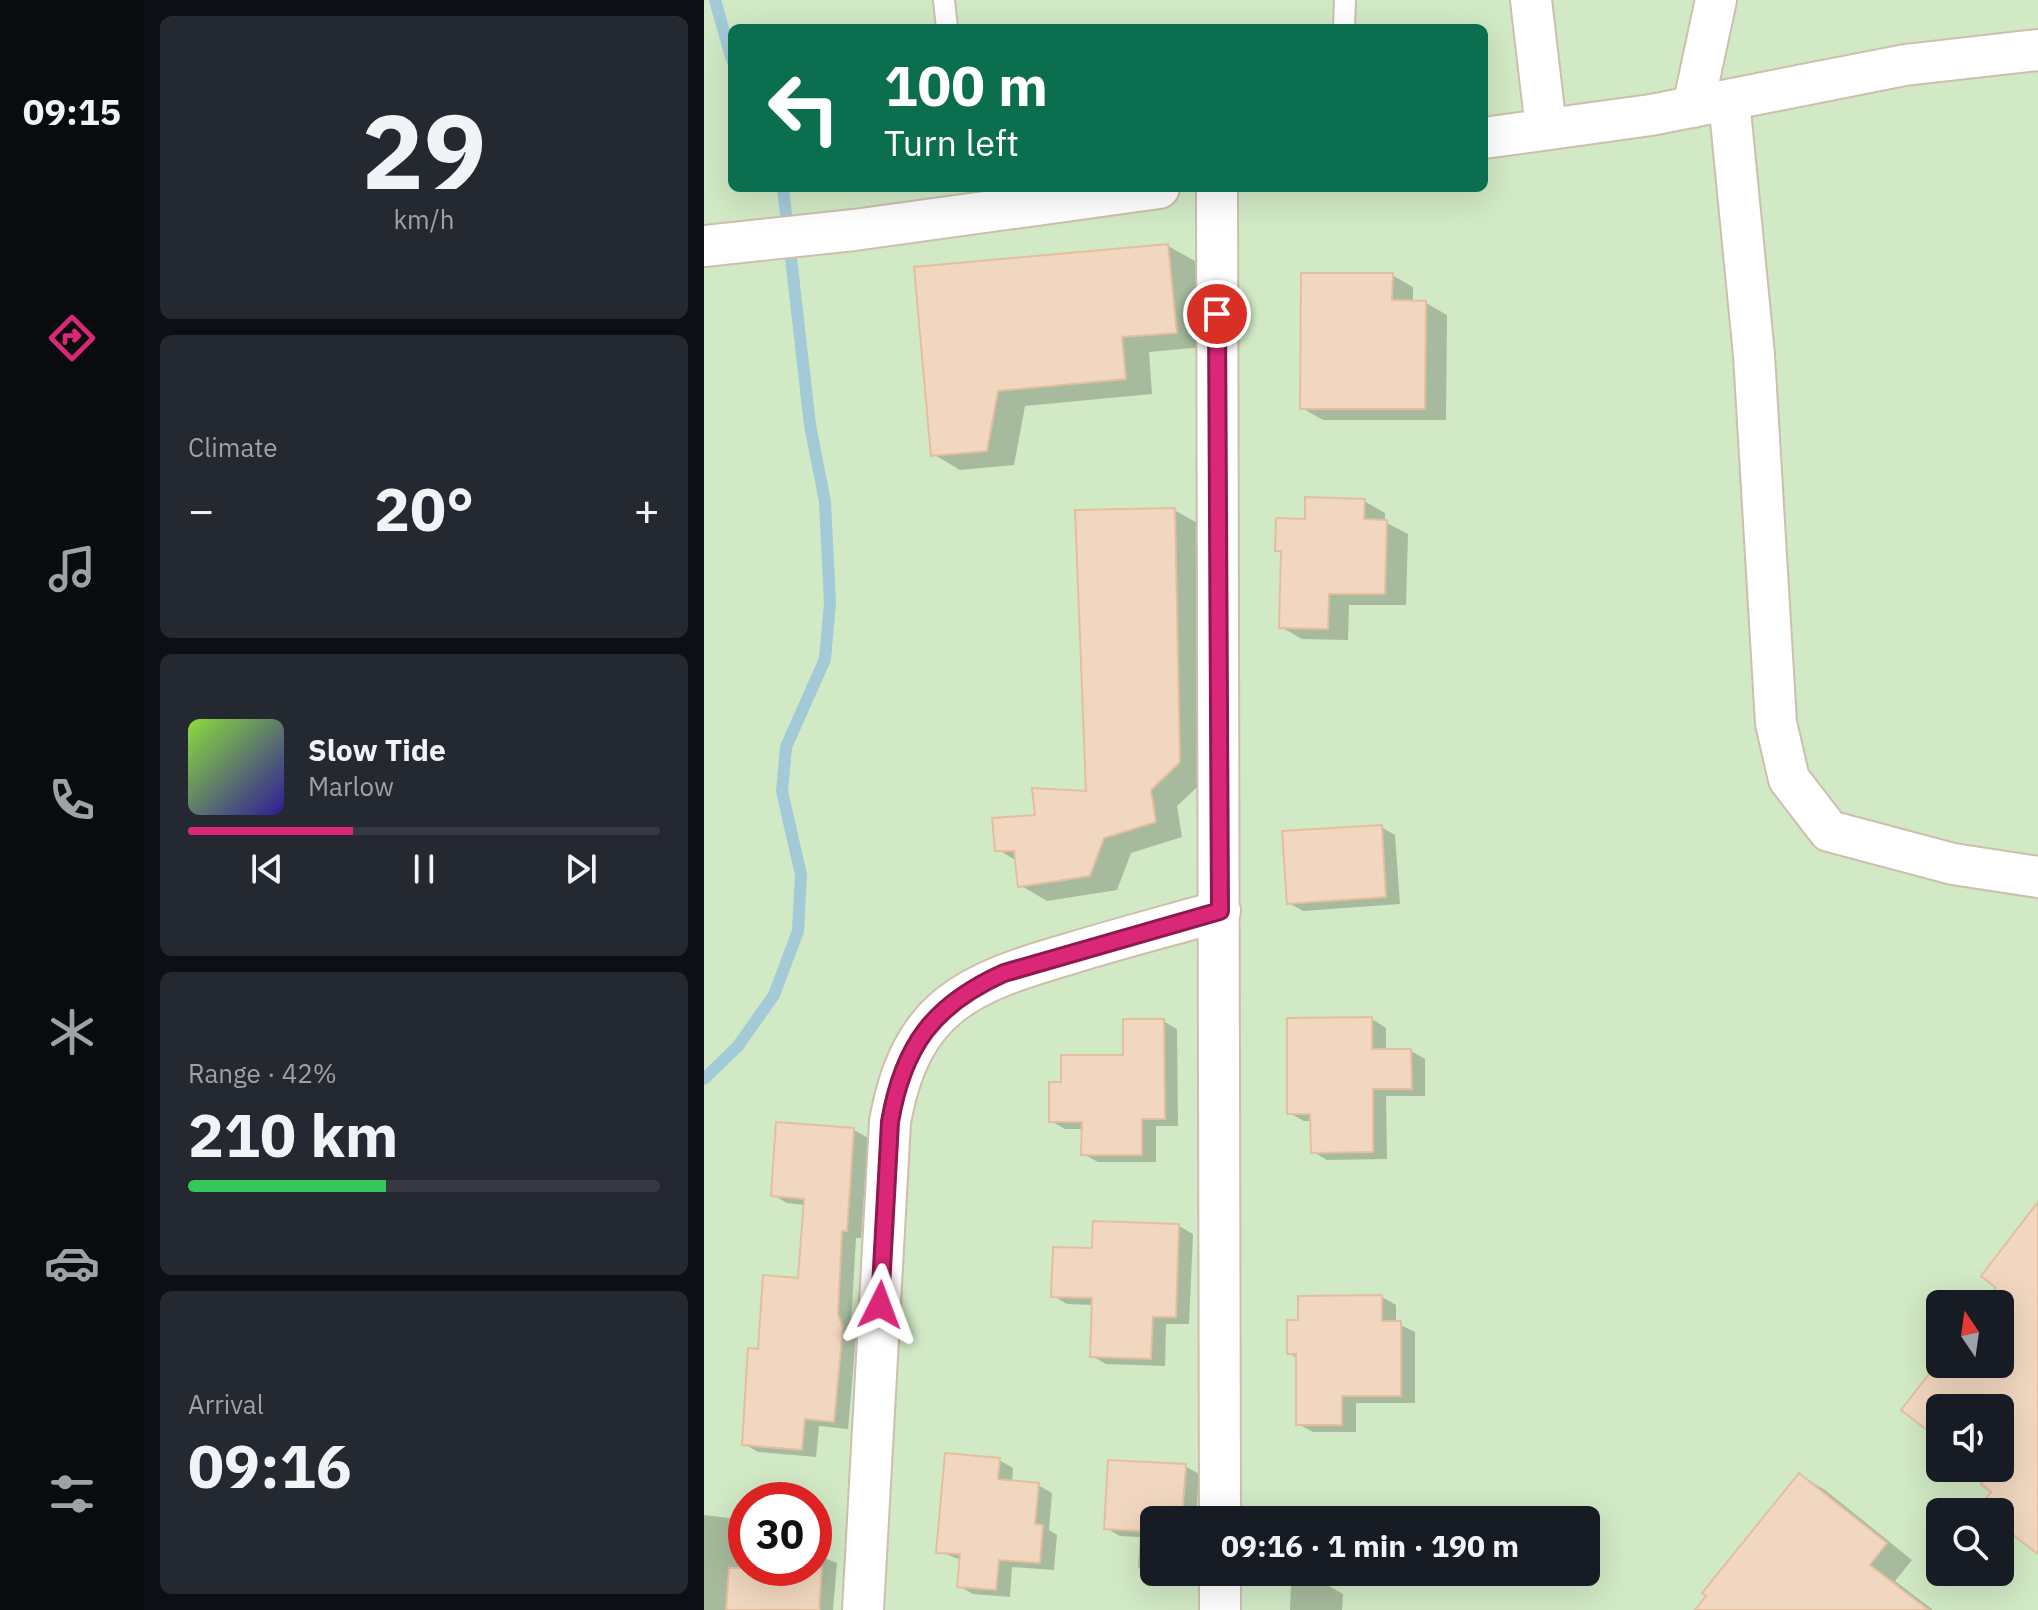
<!DOCTYPE html>
<meta charset="utf-8">
<style>
:root{--surface:#171b24;--page:#242831;--text:#f1f3f6;--muted:#9ea1a6;--line:#363941;--accent:#db2777}
body{margin:0;font-family:"IBM Plex Sans",sans-serif;background:var(--page);color:var(--text);height:100vh;display:flex;flex-direction:column;font-size:30px;white-space:nowrap}
*{box-sizing:border-box;margin:0}
p{font-size:26px;color:var(--muted)}
.icon{flex:none;width:44px;height:44px;fill:none;stroke:currentColor;stroke-width:2;stroke-linecap:round;stroke-linejoin:round}
.map{position:relative;flex:1;overflow:hidden}
.drawer{display:flex;flex-direction:column;gap:16px;padding:16px;background:#0d0f14;width:560px}
.drawer>*{flex:none}
.banner{position:absolute;left:24px;top:24px;width:760px;height:168px;border-radius:12px;box-shadow:0 8px 32px #0002;background:#0b6e4f;color:#fff;overflow:hidden}
.needle{width:52px;rotate:347deg}
.fabs{position:absolute;left:1222px;top:1290px;display:grid;gap:16px}
.fabs a{display:grid;place-items:center;width:88px;height:88px;border-radius:12px;background:var(--surface);box-shadow:0 8px 32px #0002;font-size:40px}
.speed{position:absolute;left:24px;top:1482px;display:flex;gap:16px;font-size:40px;font-weight:700;text-align:center}
.speed>*{display:grid;place-content:center;width:104px;height:104px;border-radius:50%;background:var(--surface);box-shadow:0 8px 32px #0002;line-height:1}
.speed .limit{border:12px solid #d22;background:#fff;color:#111}
.pin{position:absolute;display:grid;place-items:center;width:68px;height:68px;color:#fff;margin:-34px;border:4px solid #fff;border-radius:50%;box-shadow:0 2px 8px #0007}
.me{position:absolute;width:88px;margin:-44px;rotate:3deg;stroke-linejoin:round;filter:drop-shadow(0 0 6px #0008)}
.turn{display:flex;align-items:center;gap:28px;height:168px;padding:0 24px;font-size:36px}
.turn .icon{width:104px;height:104px;stroke-width:2.5}
.turn b{display:block;font-size:56px;line-height:68px}
.big{font-size:60px;font-weight:800;line-height:1.1}
.drawer .tile{flex:1;display:flex;flex-direction:column;justify-content:center;gap:12px;min-width:0;padding:0 28px;border-radius:12px;background:var(--page)}
.drawer .dial{align-items:center;gap:0}
.dial b{font-size:104px;line-height:1}
.song{display:flex;align-items:center;gap:24px}
.cover{width:96px;height:96px;border-radius:12px;background:linear-gradient(135deg,hsl(90 70% 55%),hsl(250 70% 35%))}
.played{height:8px;border-radius:4px;background:linear-gradient(90deg,var(--accent) 35%,var(--line) 35%)}
.keys{display:flex;justify-content:space-around;direction:ltr}
.heat{display:flex;justify-content:space-between;align-items:center;font-size:44px;direction:ltr}
.charge{height:12px;border-radius:6px;background:linear-gradient(90deg,#34c759 42%,var(--line) 0)}
.trip{position:absolute;left:436px;top:1506px;width:460px;height:80px;border-radius:12px;background:var(--surface);box-shadow:0 8px 32px #0002;font-weight:800;line-height:80px;text-align:center}
main{display:flex;flex:1;min-height:0}
.menu{display:flex;flex-direction:column;width:144px;justify-content:space-around;align-items:center;background:#090b0e;color:var(--muted)}
.menu .icon{width:56px;height:56px}
.menu .current{color:var(--accent)}
.menu b{font-size:36px;color:var(--text)}
.map>svg:first-child{display:block}
.green{fill:#d1e9c5;fill-rule:evenodd}
.shadow{fill:#0003}
.lines{fill:none;stroke-linecap:round;stroke-linejoin:round}
.stream{stroke:#a2cad7;stroke-width:12}
.building{fill:#f1d7bf;stroke:#e3bfa0;stroke-width:2}
.lane-casing{stroke:#cebead;stroke-width:24}
.street-casing{stroke:#cebead;stroke-width:44}
.lane{stroke:#fff;stroke-width:20}
.street{stroke:#fff;stroke-width:40}
.route-casing{stroke:#8e194d;stroke-width:20}
.route{stroke:#db2777;stroke-width:14}
</style>
<main>
<nav class="menu">
<b>09:15</b>
<svg class="icon current" aria-label="directions" viewBox="0 0 24 24"><path d="M12 3l9 9-9 9-9-9zM9 14v-3h6M13 9l2 2-2 2"/></svg>
<svg class="icon" aria-label="music" viewBox="0 0 24 24"><path d="M9 18V5l10-2v13"/><circle cx="6" cy="18" r="3"/><circle cx="16" cy="16" r="3"/></svg>
<svg class="icon" aria-label="phone" viewBox="0 0 24 24"><path d="M5 4h4l2 5-3 2q2 4 5 5l2-3 5 2v4C11 20 4 13 5 4z"/></svg>
<svg class="icon" aria-label="climate" viewBox="0 0 24 24"><path d="M12 3v18M4 7l16 10M4 17L20 7"/></svg>
<svg class="icon" aria-label="car" viewBox="0 0 24 24"><path d="M5 17H2v-5l4-1 3-4h7l3 4 3 1v5h-3M9 17h6M6 11h13"/><circle cx="7" cy="17" r="2"/><circle cx="17" cy="17" r="2"/></svg>
<svg class="icon" aria-label="filters" viewBox="0 0 24 24"><path d="M4 7h16M4 17h16"/><circle cx="9" cy="7" r="2"/><circle cx="15" cy="17" r="2"/></svg>
</nav>
<section class="drawer">
<div class="tile dial"><b>29</b><p>km/h</p></div>
<div class="tile"><p>Climate</p>
<div class="heat"><a>−</a><b class="big">20°</b><a>+</a></div>
</div>
<div class="tile">
<div class="song"><i class="cover"></i><div><b>Slow Tide</b><p>Marlow</p></div></div>
<div class="played"></div>
<div class="keys"><svg class="icon" aria-label="previous" viewBox="0 0 24 24"><path d="M18 5L8 12l10 7zM5 5v14"/></svg><svg class="icon" aria-label="pause" viewBox="0 0 24 24"><path d="M8 5v14M16 5v14"/></svg><svg class="icon" aria-label="next" viewBox="0 0 24 24"><path d="M6 5l10 7-10 7zM19 5v14"/></svg></div>
</div>
<div class="tile"><p>Range · 42%</p><b class="big">210 km</b><div class="charge"></div></div>
<div class="tile"><p>Arrival</p><b class="big">09:16</b></div>
</section>
<div class="map">
<svg width="1334" height="1610" viewBox="0 0 1334 1610">
<rect width="100%" height="100%" fill="#fcf5e7"/>
<path class="green" d="M0,0H1334V1610H0ZM28,28H780V188H28ZM1236,1304H1296V1364H1236ZM1236,1408H1296V1468H1236ZM42,1500H110V1568H42ZM1236,1512H1296V1572H1236ZM450,1520H882V1572H450Z"/>
<path class="shadow" d="M464,246L491,261L499,347L445,352L448,394L321,406L310,465L256,470L229,454L212,269Z
M688,275L709,287V302L722,303L743,315L742,420H619L598,408Z
M660,501L681,513V522L704,534L702,605H645L644,640L598,639L577,627L579,553L573,550L603,521Z
M470,510L497,525L503,778L473,806L478,837L427,853L413,890L343,901L316,885L313,861L293,849L333,817L384,793Z
M677,827L691,835L696,904L599,911L585,903Z
M668,1019L682,1028V1051H707L721,1059V1096H682L683,1159L623,1160L609,1152L608,1121H600L585,1113Z
M459,1021L473,1029L474,1126H452V1162H394L379,1154L380,1129H361L347,1121L359,1084L421,1057Z
M150,1130L164,1138L157,1238H152L147,1324L152,1336L144,1429L115,1426L112,1457L54,1452L40,1444L56,1351L96,1281L101,1205L83,1203L69,1195Z
M475,1226L489,1234L485,1324H462L461,1366L402,1364L388,1356L390,1305L363,1304L349,1296L390,1250Z
M678,1297L692,1305V1323L711,1332V1403H652V1432H609L594,1424V1359L585,1353L596,1323Z
M295,1460L309,1468L308,1483L334,1485L348,1493L345,1530L353,1535L350,1570L308,1567L306,1597L269,1594L255,1586L257,1560L234,1551Z
M481,1466L495,1474L492,1520H450V1572H489V1578L448,1575L434,1567L436,1537L416,1536L402,1528Z
M1095,1475L1121,1490L1208,1560L1191,1581L1229,1610H994Z
M0,1515L42,1520V1568H110V1554L133,1563L129,1610H0Z
M587,1585L625,1586L639,1594L638,1610H586Z"/>
<g class="lines">
<path class="stream" d="M11,0L28,60
M0,1079L34,1046L70,995L94,931L97,875L78,791L82,747L121,659L126,603L121,502L106,425L79,188"/>
</g>
<path class="building" d="M464,244L473,333L418,337L422,379L294,391L283,451L227,456L210,267Z
M597,273H689L688,300L722,301L721,409H596Z
M601,497L661,499L660,519L683,520L681,594H625L624,629L575,628L577,551H571L572,518L601,519Z
M471,508L476,762L447,790L452,822L400,838L386,876L314,887L310,851H291L288,818L331,815L328,788L382,791L371,510Z
M678,825L682,897L583,904L578,831Z
M668,1017V1049H707L708,1089H669V1152L607,1153L606,1114H583V1018Z
M419,1019H460L461,1119H438V1155H377L378,1122H345V1082H357V1055H419Z
M72,1122L150,1128L143,1231H138L134,1315L139,1327L130,1422L101,1419L98,1450L38,1445L44,1348L54,1349L59,1275L94,1278L100,1199L67,1196Z
M1334,1202V1554L1296,1525V1512L1274,1509L1287,1492L1277,1484L1283,1476L1272,1468H1296V1408H1236V1440L1197,1410L1236,1360V1364H1296V1304H1279L1292,1288L1277,1276Z
M389,1221L475,1224L472,1317H449L447,1359L386,1357L388,1298L347,1297L349,1247L388,1248Z
M678,1295V1321H697V1396H638V1425H592V1354H583V1320H594V1296Z
M241,1453L296,1458L294,1479L335,1483L331,1524L339,1525L336,1563L295,1560L292,1590L253,1587L256,1554L232,1553Z
M404,1460L482,1464L478,1520H450V1532L400,1529Z
M1095,1473L1183,1543L1166,1565L1225,1610H991L1002,1596L998,1593Z
M25,1568H118L115,1610H22Z"/>
<g class="lines">
<defs>
<path id="lane" d="M240,0L243,28
M640,28L641,0"/>
<path id="street" d="M827,0L842,128
M1025,100L1050,355L1072,723L1085,779L1125,831L1249,864L1334,877
M989,107L1012,0
M780,138L947,115L1201,65L1334,50
M513,188L516,1520
M0,246L150,230L455,188
M516,1572V1610
M159,1610L186,1122C207,1005 264,983 368,953C417,938 467,925 516,911"/>
</defs>
<use href="#lane" class="lane-casing"/>
<use href="#street" class="street-casing"/>
<use href="#lane" class="lane"/>
<use href="#street" class="street"/>
</g>
<g class="lines">
<defs>
<path id="route" d="M176,1305L186,1122C199,1046 229,1005 300,973L516,911L513,314"/>
</defs>
<use href="#route" class="route-casing"/>
<use href="#route" class="route"/>
</g>
</svg>
<div class="fabs">
<a><svg class="needle" viewBox="-14 -14 28 28"><path d="M0-13l5 13h-10z" fill="#e53935"/><path d="M0 13l5-13h-10z" fill="#9ea1a6"/></svg></a>
<a><svg class="icon" aria-label="sound" viewBox="0 0 24 24"><path d="M4 9h4l5-4v14l-5-4H4zM17 9q2 3 0 6"/></svg></a>
<a><svg class="icon" aria-label="search" viewBox="0 0 24 24"><circle cx="10" cy="10" r="6"/><path d="M15 15l6 6"/></svg></a>
</div>
<div class="speed"><div class="limit">30</div></div>
<div class="pin" style="left:513px;top:314px;background:#d93025"><svg class="icon" aria-label="arrive" viewBox="0 0 24 24"><path d="M6 21V4h12l-3 4 3 4H6"/></svg></div>
<svg class="me" style="left:176px;top:1305px" viewBox="-20 -20 40 40"><path d="M0-17L14 15 0 8-14 15z" fill="#db2777" stroke="#fff" stroke-width="4"/></svg>
<div class="trip">09:16 · 1 min · 190 m</div>
<div class="banner">
<div class="turn"><svg class="icon" aria-label="left" viewBox="0 0 24 24"><path d="M17 20v-9H6M10 6l-5 5 5 5"/></svg><div><b>100 m</b>Turn left</div></div>
</div>
</div>
</main>
